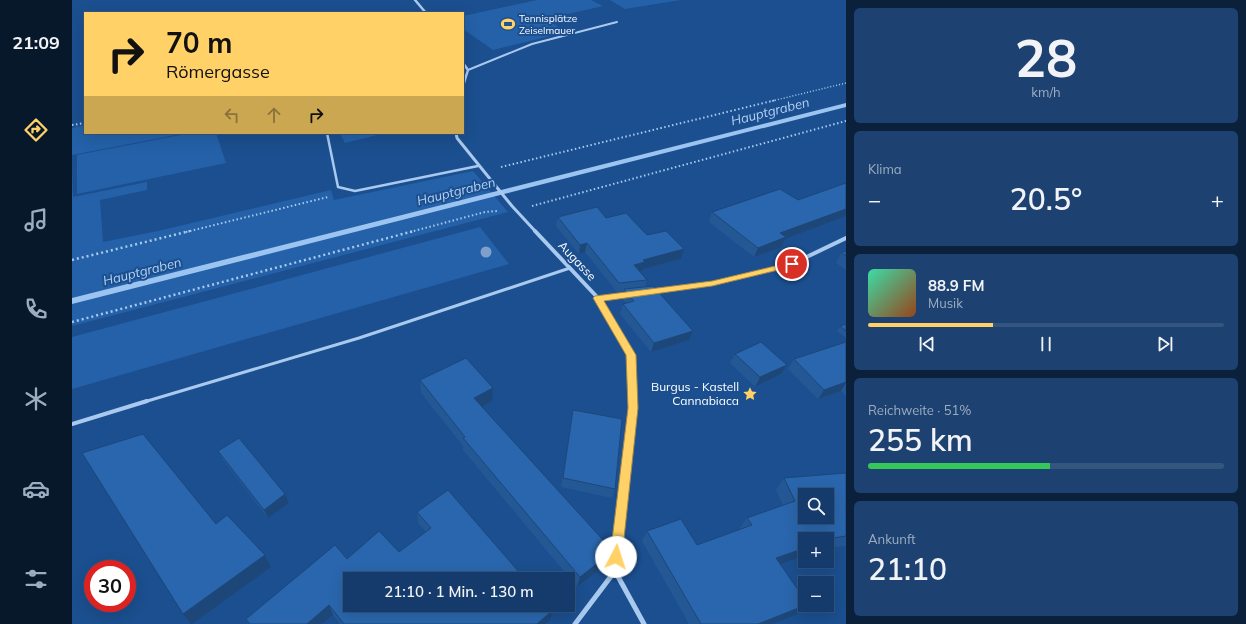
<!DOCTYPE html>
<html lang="de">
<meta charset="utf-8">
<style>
:root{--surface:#143b6b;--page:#1d4271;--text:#f1f3f6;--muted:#9dadc1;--line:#33557e;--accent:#ffd166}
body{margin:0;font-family:Mulish,sans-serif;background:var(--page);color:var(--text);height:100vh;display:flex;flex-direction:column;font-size:15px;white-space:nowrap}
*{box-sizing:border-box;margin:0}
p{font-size:13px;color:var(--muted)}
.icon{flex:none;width:22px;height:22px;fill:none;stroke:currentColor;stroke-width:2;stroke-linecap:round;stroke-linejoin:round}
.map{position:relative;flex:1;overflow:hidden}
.panel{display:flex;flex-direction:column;gap:8px;padding:8px;background:#0b203b;width:400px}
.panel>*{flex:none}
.guide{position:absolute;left:12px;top:12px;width:380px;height:122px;border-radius:0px;box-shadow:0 4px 16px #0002,0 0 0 1px var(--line);background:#ffd166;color:#111;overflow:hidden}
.buttons{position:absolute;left:726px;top:488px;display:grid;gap:8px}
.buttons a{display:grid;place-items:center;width:36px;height:36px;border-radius:0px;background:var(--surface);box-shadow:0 4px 16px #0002,0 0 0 1px var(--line);font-size:20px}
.speed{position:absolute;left:12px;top:560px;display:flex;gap:8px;font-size:20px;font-weight:700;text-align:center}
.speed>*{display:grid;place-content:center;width:52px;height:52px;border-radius:50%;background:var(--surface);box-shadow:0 4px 16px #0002,0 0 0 1px var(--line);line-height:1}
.speed .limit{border:6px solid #d22;background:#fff;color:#111}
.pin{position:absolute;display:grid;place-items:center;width:34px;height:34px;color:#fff;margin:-17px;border:2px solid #fff;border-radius:50%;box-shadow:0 1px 4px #0007}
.me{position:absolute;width:44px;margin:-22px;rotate:5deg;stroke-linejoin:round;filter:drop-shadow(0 0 3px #0008)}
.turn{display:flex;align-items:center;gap:14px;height:84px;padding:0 16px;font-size:18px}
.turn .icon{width:52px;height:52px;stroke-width:2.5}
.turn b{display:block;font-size:28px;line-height:34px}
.lanes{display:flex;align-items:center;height:38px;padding:0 16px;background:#0003;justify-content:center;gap:20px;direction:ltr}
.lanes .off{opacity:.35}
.big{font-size:30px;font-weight:600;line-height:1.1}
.panel .tile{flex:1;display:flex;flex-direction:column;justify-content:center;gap:6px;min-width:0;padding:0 14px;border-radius:6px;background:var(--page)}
.panel .dial{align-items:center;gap:0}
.dial b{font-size:52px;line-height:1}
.song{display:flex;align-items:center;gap:12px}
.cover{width:48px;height:48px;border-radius:6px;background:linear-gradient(135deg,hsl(160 70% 55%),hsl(20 70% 35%))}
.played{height:4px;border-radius:2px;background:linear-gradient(90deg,var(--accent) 35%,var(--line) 35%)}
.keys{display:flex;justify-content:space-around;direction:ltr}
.heat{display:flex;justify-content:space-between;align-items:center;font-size:22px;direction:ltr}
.charge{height:6px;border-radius:3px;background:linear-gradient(90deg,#34c759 51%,var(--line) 0)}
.trip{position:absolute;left:271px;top:572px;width:232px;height:40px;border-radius:0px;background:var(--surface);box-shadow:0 4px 16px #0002,0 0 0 1px var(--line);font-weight:600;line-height:40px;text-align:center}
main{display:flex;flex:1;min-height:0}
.tabs{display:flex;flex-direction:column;width:72px;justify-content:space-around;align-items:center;background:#08182b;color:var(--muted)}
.tabs .icon{width:28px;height:28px}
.tabs .active{color:var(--accent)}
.tabs b{font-size:18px;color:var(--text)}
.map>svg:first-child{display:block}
.green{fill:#2461a8}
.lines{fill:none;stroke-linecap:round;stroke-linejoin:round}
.stream{fill:#9cc4f0;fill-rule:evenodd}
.path-far2{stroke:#a9c9ee;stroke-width:1.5;stroke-dasharray:1 2;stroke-linecap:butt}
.path-far1{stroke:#a9c9ee;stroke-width:2;stroke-dasharray:1.5 2.5;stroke-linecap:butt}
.path{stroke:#a9c9ee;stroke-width:2.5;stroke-dasharray:2 3;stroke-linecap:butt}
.service-far3{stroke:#a9c9ee;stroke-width:2}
.service-far2{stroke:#a9c9ee;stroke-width:2.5}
.service-far1{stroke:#a9c9ee;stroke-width:3}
.service{stroke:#a9c9ee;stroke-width:4}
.minor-far3{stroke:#a9c9ee;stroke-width:2.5}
.minor-far2{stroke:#a9c9ee;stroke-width:3}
.minor-far1{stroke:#a9c9ee;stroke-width:4}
.minor{stroke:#a9c9ee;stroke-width:5}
.tree{fill:#7ea0ca}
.wall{fill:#245895}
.shaded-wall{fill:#1d4779}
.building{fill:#2a66ad;stroke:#1d4779;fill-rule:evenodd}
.route{fill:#ffd166;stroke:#a68842}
.labels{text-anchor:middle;stroke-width:4;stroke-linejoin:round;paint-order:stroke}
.far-poi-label{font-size:10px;fill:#fff;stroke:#1b4f8f;text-anchor:start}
.street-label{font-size:12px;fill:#fff;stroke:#1b4f8f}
.poi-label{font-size:12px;fill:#fff;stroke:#1b4f8f;text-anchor:end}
.water-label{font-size:13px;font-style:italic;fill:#b5d3f5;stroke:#1b4f8f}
</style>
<main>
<nav class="tabs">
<b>21:09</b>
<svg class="icon active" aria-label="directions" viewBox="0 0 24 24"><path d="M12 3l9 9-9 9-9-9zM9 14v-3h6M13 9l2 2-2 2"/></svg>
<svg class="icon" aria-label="music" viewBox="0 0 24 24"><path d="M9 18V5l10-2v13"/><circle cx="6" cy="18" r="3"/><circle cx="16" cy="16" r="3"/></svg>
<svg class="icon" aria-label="phone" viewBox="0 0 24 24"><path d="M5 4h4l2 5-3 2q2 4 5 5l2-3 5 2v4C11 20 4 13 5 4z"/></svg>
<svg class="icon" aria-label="climate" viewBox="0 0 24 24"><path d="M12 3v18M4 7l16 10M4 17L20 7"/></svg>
<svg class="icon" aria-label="car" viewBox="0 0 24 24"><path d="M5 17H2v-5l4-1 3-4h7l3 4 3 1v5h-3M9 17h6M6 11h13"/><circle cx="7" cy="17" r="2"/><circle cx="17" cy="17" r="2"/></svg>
<svg class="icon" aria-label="filters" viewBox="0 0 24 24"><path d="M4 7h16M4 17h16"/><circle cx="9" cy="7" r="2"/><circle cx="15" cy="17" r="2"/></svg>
</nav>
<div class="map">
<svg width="774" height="624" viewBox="0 0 774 624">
<rect width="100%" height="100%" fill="#1b4f8f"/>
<path class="green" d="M465,0H519L531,6L474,19L495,32L421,50L391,29V16Z
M538,0H609L553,9Z
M13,125V133H114L0,155V128Z
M119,133H144L154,163L5,194V155Z
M268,133H313L273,143Z
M0,169L1,197L75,182V190L28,200L31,242L86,231L259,190L262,200L401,171L436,212L0,326Z
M408,227L437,264L0,389V337Z"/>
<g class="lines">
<path class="stream" d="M774,103V107L0,304V298Z"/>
<path class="path-far2" d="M700,101L774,83"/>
<path class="path-far1" d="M0,125L13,123
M429,167L704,100
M460,206L774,121
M114,232L256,197
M338,232L413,212L425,211"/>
<path class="path" d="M0,260L118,231
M0,322L342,231"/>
<path class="service-far3" d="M396,70L460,44L545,22"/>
<path class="service-far2" d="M255,133L266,187L283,191L406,166"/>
<path class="service-far1" d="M72,402L287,338L498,268"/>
<path class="service" d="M0,424L75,401"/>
<path class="minor-far3" d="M343,0L354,13
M391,63L396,70L391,86"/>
<path class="minor-far2" d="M384,133L385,138L440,206L464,232"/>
<path class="minor-far1" d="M463,231L526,298L559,355L561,402
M580,291L640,284L720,264L774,238
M526,298L555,294"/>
<path class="minor" d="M543,571L547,515L561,401
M543,571L572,624
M503,624L543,571"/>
</g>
<circle class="tree" cx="414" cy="252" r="5.5"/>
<path class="wall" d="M774,183V216L713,239L710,247L682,257L637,222L640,212L726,200Z
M486,217L534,218L575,235L609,259L571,269V271L568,272L575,280L573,287L621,331L617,340L579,352L548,314L551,304L554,303L550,299L552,291L545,292L513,252L507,254L484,226Z
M774,251V270L764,263L769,253Z
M774,324V338L765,331L768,326Z
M774,342V396L769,391L746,399L716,369L722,359Z
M663,354L715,365L709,374L683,387L658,363Z
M348,380L420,401L409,407L541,551L537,562L505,587L391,450V446L349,393Z
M501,410L543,489L540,498L489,487Z
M146,451L213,494L217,503L196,518L151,460Z
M774,473V546L755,548V539L708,564L733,605H735L726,614L701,624H617L570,541L575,531L625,545L668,529V528L675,518L711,505L704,490L712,478Z
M345,512L481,610L478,620L473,624H268L261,615L250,624H177L174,619L275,559L327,552L354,532L346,523Z"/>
<path class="shaded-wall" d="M774,209V216L713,239L710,247L682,257L686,248L708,233Z
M515,243L513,252L507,254L508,245Z
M612,249L609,259L571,269V271L560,274L562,265L571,260Z
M621,331L617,340L579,352L582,343Z
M715,365L709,374L683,387L688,377Z
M774,382V383L769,391L746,399L752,390Z
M421,388L420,401L402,411V398Z
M213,494L217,503L196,518L192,510Z
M761,538L755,544V540Z
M733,548V555L696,569L704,558Z
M541,551L537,562L505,587L508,577Z
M193,555L199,567L120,624H119L111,614Z
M257,605L261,615L250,624H235Z
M734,605H735L726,614L701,624H686Z
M481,610L478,620L473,624H465Z"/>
<path class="building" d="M774,183V209L708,233L714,237L686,248L640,212L708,189L726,200Z
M525,207L534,218L554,213L575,235L594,231L612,249L571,260L573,262L562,265L575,280L547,283L515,243L508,245L486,217Z
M774,251V256L769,253Z
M581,286L621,331L582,343L551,304L562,301L552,289Z
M774,324V331L768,326Z
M689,342L715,365L688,377L663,354Z
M774,342V382L752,390L722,359Z
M394,358L421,388L402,398L541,551L508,577L391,438L393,437L348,380Z
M501,410L550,419L543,489L491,478Z
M71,434L144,524L155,515L193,555L111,614L10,453Z
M167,438L213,494L192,510L146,451Z
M774,473V536L761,538L755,540V539H733V548L704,558L733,600V605H734L686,624H629L575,531L609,519L625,545L680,525L675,518L723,501L712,478ZM733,495H755V517H733Z
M376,490L453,579H278V605H476L481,610L465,624H272L257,605L235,624H178L174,619L263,545L275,559L307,531L327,552L359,528L345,512Z"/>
<path class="route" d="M720,262L724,264L723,266L640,286L532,301L564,355L566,408L550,557L548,561L544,563L539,561L538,557L556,408L554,355L521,298L523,296L640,281Z"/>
<defs>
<symbol id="stadium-bare" viewBox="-9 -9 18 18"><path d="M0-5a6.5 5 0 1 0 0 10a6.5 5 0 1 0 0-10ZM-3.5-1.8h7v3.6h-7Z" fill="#ffd166" stroke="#1b4f8f" stroke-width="2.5" paint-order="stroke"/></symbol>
<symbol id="sight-bare" viewBox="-9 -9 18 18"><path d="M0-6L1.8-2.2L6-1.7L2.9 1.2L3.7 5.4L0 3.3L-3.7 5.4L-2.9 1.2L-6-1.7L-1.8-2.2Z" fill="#ffd166" stroke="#1b4f8f" stroke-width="2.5" paint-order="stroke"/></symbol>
</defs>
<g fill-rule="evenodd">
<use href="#stadium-bare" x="426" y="14" width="20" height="20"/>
<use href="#sight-bare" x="668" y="384" width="20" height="20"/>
</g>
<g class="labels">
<g class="far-poi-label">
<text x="447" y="22">Tennisplätze<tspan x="447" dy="12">Zeiselmauer</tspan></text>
</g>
<g class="street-label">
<text transform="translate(505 261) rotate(47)" y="4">Augasse</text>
</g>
<g class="poi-label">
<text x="667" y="391">Burgus - Kastell<tspan x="667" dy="14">Cannabiaca</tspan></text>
</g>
<g class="water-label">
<text transform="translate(698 111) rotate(-14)" y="5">Hauptgraben</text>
<text transform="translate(384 191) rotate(-14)" y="5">Hauptgraben</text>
<text transform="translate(70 271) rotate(-14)" y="5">Hauptgraben</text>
</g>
</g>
</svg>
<div class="buttons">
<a><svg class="icon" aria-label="search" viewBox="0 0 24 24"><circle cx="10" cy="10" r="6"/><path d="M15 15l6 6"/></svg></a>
<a>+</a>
<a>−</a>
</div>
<div class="speed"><div class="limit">30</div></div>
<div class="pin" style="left:720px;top:264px;background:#d93025"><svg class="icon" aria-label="arrive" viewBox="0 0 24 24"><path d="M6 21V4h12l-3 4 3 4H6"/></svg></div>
<svg class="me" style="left:544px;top:557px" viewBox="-20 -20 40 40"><circle r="19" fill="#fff"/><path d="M0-13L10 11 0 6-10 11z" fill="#ffd166"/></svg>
<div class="trip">21:10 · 1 Min. · 130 m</div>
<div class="guide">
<div class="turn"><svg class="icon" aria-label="right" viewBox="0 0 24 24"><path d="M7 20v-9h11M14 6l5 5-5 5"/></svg><div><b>70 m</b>Römergasse</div></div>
<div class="lanes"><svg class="icon off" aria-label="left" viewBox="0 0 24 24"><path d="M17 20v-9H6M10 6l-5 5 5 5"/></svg><svg class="icon off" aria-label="ahead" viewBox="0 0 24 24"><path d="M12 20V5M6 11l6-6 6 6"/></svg><svg class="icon" aria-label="right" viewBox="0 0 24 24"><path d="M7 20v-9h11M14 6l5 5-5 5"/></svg></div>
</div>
</div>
<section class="panel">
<div class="tile dial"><b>28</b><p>km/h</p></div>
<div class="tile"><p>Klima</p>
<div class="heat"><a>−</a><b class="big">20.5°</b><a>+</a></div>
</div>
<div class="tile">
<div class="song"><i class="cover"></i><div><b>88.9 FM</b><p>Musik</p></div></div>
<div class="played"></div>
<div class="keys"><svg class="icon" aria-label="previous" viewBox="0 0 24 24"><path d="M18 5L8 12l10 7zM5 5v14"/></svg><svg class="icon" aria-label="pause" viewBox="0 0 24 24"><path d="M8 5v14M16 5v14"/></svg><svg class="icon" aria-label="next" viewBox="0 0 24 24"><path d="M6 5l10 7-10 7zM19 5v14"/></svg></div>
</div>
<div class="tile"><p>Reichweite · 51%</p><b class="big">255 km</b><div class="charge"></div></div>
<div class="tile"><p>Ankunft</p><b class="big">21:10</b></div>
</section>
</main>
